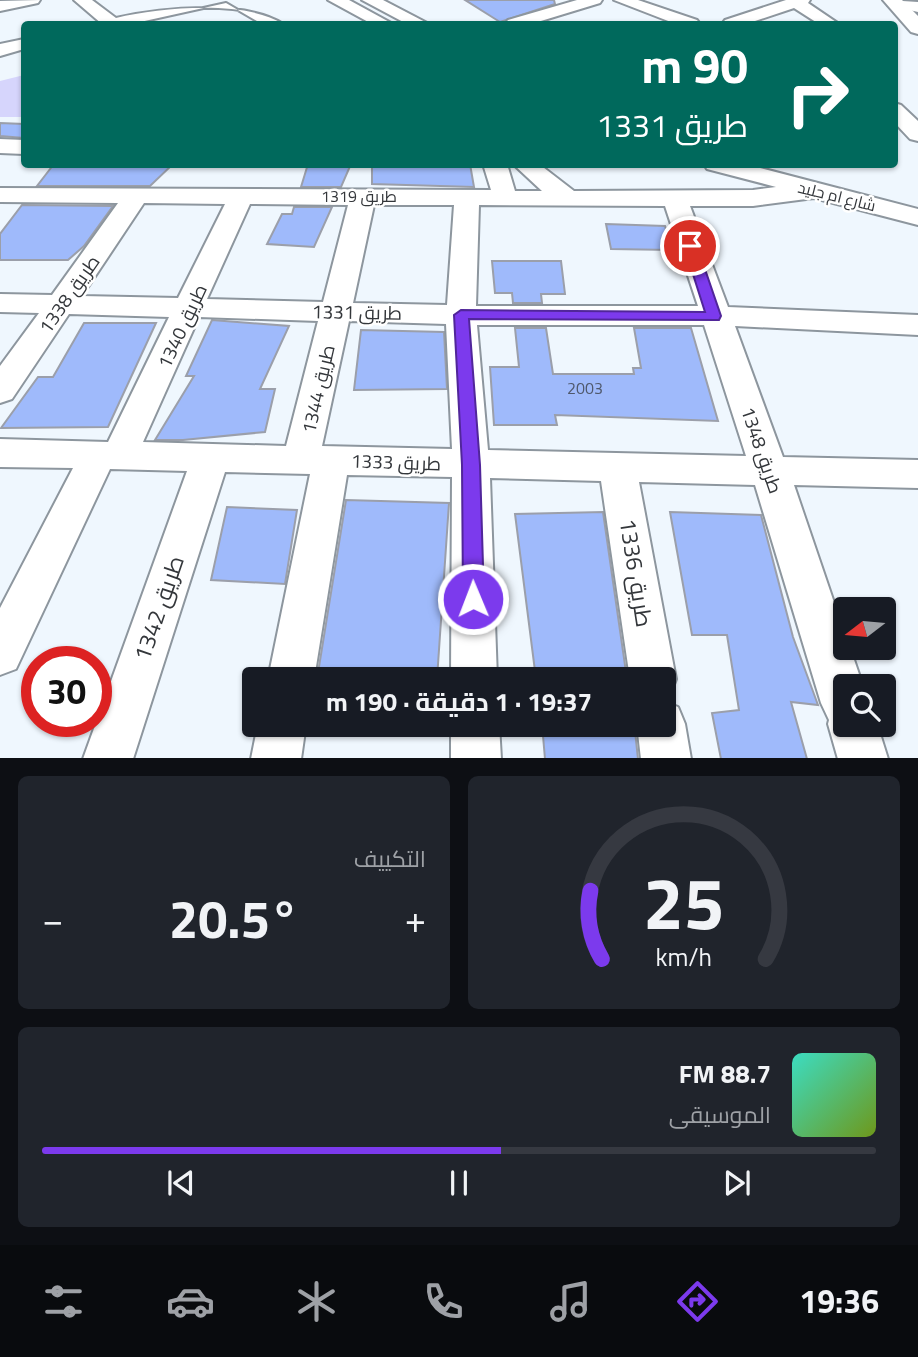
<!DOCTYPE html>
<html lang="ar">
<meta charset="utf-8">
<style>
:root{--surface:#171b24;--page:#20242c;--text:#f1f3f6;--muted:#9ea1a6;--line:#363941;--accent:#7c3aed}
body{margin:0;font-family:"Titillium Web",Cairo,sans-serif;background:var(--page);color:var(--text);direction:rtl;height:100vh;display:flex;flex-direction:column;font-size:26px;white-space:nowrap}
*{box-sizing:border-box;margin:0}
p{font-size:23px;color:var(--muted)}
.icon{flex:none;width:38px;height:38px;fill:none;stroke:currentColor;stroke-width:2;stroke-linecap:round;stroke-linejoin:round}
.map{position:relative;height:758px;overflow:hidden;direction:ltr}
.details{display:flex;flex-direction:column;gap:18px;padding:18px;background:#0d0f14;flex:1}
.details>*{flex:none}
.banner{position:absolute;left:21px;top:21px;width:877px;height:147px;border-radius:7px;box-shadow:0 2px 5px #0004;direction:rtl;background:#00695c;color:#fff;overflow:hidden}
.needle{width:46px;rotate:254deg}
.controls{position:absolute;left:833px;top:597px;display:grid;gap:14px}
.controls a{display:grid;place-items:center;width:63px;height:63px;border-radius:7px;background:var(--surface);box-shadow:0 2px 5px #0004;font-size:35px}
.speed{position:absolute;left:21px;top:646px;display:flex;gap:14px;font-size:35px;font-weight:700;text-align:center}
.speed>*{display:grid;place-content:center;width:91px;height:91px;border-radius:50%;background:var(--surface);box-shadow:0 2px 5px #0004;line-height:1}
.speed .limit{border:10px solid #d22;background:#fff;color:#111}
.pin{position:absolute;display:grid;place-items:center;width:60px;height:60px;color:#fff;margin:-30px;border:4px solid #fff;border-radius:50%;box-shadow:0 2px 7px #0007}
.me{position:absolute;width:77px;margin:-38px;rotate:359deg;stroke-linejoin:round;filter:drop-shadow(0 0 5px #0008)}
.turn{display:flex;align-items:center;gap:24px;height:147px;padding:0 35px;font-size:32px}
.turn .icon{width:91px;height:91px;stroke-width:2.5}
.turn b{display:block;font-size:49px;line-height:60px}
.big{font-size:52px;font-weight:700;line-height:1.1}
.details .tile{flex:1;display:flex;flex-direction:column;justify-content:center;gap:10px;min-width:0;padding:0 24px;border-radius:10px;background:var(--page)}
.details .dial{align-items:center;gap:0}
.dial svg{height:182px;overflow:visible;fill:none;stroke:var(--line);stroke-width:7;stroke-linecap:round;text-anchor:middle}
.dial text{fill:var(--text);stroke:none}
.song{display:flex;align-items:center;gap:21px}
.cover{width:84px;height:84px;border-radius:10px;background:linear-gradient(135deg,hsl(170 70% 55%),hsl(80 70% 35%))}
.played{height:7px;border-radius:4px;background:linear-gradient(90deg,var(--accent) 55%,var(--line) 55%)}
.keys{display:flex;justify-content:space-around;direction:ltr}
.heat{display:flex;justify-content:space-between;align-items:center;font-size:38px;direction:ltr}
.details .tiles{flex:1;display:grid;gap:18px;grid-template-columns:1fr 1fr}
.tile:last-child{grid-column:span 2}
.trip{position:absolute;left:242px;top:667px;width:434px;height:70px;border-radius:7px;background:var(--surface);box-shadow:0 2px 5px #0004;font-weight:700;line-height:70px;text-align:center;direction:rtl}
.tabs{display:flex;height:112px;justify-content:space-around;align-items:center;background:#090b0e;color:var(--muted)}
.tabs .icon{width:49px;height:49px}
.tabs .on{color:var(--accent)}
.tabs b{font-size:32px;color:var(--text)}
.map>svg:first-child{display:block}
.green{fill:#d6d5fc}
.building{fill:#9fbafb;stroke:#9b9faa;stroke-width:2}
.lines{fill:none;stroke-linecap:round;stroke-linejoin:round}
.minor-casing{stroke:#8d969e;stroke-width:4}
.major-casing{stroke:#8d969e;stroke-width:4}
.minor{fill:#fff;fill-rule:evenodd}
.major{fill:#fff;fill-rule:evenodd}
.route{fill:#7c3aed;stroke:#51269a;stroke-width:2}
.labels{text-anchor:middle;stroke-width:5;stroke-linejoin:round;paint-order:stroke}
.far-street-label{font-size:16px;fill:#34373b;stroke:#fff}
.number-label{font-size:16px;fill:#4f586b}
.street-label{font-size:19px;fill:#34373b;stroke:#fff}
.near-street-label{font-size:23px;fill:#34373b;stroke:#fff}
</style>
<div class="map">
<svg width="918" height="759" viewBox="0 0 918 759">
<rect width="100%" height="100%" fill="#eff7fe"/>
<path class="green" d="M24,75V117H0V81Z"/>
<path class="building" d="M465,0H554L555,4L500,22Z
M0,123L24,124V138L0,136Z
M54,164H173L150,186H37Z
M308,164H351L341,187H301Z
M372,164H470L474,187L372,184Z
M22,205L113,206L84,246L68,260H0V234Z
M294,207H332L314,247L267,244L282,214H292Z
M606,224L665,226L672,250L611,249Z
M492,261H561L565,294H541L542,303H513L512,293H495Z
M212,320L289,326L260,389H275L265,432L183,440H155L194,376H186Z
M84,323H156L108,427L1,428L38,377H53Z
M515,328H546L553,374H634L633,368H641L634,328H691L718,421L555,415L557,425H494L490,367H519Z
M361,330L444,332L447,389L354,390Z
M346,500L449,503L437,679H317Z
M227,507L297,510L285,584L211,580Z
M603,512L627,679H536L515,514Z
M670,512L761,515L793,637L818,705L791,702L807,759H721L712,713L739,710L727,635H692Z
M542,724H596L635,731L638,759H545Z"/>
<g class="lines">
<defs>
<path id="minor" d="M40,0L38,3L0,11V1Z
M74,0H92L116,18C163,7 246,0 283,24H262L226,3L131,24H102Z
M328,0H349L393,24H372Z
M362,0H383L429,24H407Z
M577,0H602L600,3L531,24H505L508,20Z
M614,0H638L697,20L700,24H676Z
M786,0H810L808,3L839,24H819L794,8L746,24H722L725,20Z
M887,0L918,2V12L888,5Z
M24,39V49L0,56V44Z
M894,103L901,105L918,121V141L910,139L894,122Z
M0,139L24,140V154L0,153Z
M483,164H507L515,191H542L513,164H539L574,191L753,190L776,187L707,169L704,164H745L918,209V225L814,198L753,206H690L728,307L918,315V335L735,326L783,457L918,460V488L794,485L845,635V648H850L863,686H845V724H877L888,759H838L828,724L829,720L821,703L755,485L639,482L676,679L670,695L663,697V679H630L601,481L490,478L497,679H451L452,477L347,475L314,679H268L310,474L225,472L133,759H83L187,471L110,469L16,669L0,675V608L73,468L0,467V439L108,442L169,317L69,314L12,399L0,403V366L39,313L0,312V294L52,295L118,203L0,202V188L491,190ZM144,203L225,204L178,298L82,296ZM250,204L348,205L323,302L207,299ZM374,205H454L447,305L353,303ZM479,205L665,206L698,306H476ZM199,317L318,321L286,446L143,442ZM349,321L446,324L452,449L322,446ZM477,325H704L746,456L488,450Z
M663,701L678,707L685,724L691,759H641L637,724H663Z
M258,724H306L301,759H251Z
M451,724H499L501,759H451Z"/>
<path id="major" d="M883,0H902L918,16V34L911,32Z"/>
</defs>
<use href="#minor" class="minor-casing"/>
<use href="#major" class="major-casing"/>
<use href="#minor" class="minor"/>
<use href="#major" class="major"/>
</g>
<path class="route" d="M690,242L697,246L721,316L719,320L469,319L480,465L484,599L480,605L473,608L466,605L463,599L462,465L454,315L461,310L705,312L684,246Z"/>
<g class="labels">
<g class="far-street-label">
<text x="359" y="202">طريق 1319</text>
<text transform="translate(837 196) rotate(14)" y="6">شارع ام جليد</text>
</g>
<g class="number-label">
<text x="585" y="394">2003</text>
</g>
<g class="street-label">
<text transform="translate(69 294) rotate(-55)" y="7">طريق 1338</text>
<text transform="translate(357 312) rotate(1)" y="7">طريق 1331</text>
<text transform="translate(182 326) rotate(-65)" y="7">طريق 1340</text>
<text transform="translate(318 389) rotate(-77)" y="7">طريق 1344</text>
<text transform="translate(762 450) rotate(71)" y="7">طريق 1348</text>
<text transform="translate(396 462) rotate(2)" y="7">طريق 1333</text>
</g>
<g class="near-street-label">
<text transform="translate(636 573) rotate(81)" y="8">طريق 1336</text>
<text transform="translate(159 608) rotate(-71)" y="8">طريق 1342</text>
</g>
</g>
</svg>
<div class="controls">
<a><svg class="needle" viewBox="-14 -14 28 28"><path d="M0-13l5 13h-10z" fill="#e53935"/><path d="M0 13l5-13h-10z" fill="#9ea1a6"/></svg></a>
<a><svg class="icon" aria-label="search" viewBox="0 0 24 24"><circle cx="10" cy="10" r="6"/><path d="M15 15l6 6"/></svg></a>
</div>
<div class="speed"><div class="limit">30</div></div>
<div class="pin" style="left:690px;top:246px;background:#d93025"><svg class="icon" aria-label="arrive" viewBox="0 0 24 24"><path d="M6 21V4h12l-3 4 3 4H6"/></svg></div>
<svg class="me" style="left:473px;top:599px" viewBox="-20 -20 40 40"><circle r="17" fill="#7c3aed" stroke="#fff" stroke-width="3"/><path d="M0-11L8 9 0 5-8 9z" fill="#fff"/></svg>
<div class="trip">19:37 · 1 دقيقة · 190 m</div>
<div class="banner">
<div class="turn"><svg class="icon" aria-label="right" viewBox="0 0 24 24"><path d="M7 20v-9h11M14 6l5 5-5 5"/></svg><div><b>90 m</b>طريق 1331</div></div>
</div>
</div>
<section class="details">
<div class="tiles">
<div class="tile dial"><svg viewBox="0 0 100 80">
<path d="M14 69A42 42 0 1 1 86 69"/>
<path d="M14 69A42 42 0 0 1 9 39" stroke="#7c3aed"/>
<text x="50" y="56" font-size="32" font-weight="700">25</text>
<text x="50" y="72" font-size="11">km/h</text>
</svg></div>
<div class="tile"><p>التكييف</p>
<div class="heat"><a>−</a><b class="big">20.5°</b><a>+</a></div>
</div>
<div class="tile">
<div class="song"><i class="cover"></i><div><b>88.7 FM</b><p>الموسيقى</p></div></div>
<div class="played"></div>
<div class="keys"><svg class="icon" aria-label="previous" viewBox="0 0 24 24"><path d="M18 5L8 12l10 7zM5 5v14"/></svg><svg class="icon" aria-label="pause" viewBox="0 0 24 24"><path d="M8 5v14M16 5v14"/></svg><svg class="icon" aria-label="next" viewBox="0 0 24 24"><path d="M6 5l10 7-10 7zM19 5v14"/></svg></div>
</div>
</div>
</section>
<nav class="tabs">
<b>19:36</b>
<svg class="icon on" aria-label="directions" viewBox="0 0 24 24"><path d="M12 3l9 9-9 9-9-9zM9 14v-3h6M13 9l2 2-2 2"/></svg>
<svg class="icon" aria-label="music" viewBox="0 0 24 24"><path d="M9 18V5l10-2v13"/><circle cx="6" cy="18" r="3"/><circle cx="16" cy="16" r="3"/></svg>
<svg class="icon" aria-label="phone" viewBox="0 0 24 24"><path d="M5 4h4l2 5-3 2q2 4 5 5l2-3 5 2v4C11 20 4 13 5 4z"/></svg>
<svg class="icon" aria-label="climate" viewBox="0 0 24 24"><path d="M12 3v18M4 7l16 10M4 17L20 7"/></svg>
<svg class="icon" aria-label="car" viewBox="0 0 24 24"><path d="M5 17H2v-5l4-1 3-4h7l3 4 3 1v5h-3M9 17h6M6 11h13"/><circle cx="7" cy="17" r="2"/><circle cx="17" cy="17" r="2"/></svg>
<svg class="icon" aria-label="filters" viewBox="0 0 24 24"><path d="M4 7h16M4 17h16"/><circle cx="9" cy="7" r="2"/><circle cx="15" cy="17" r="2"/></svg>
</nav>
